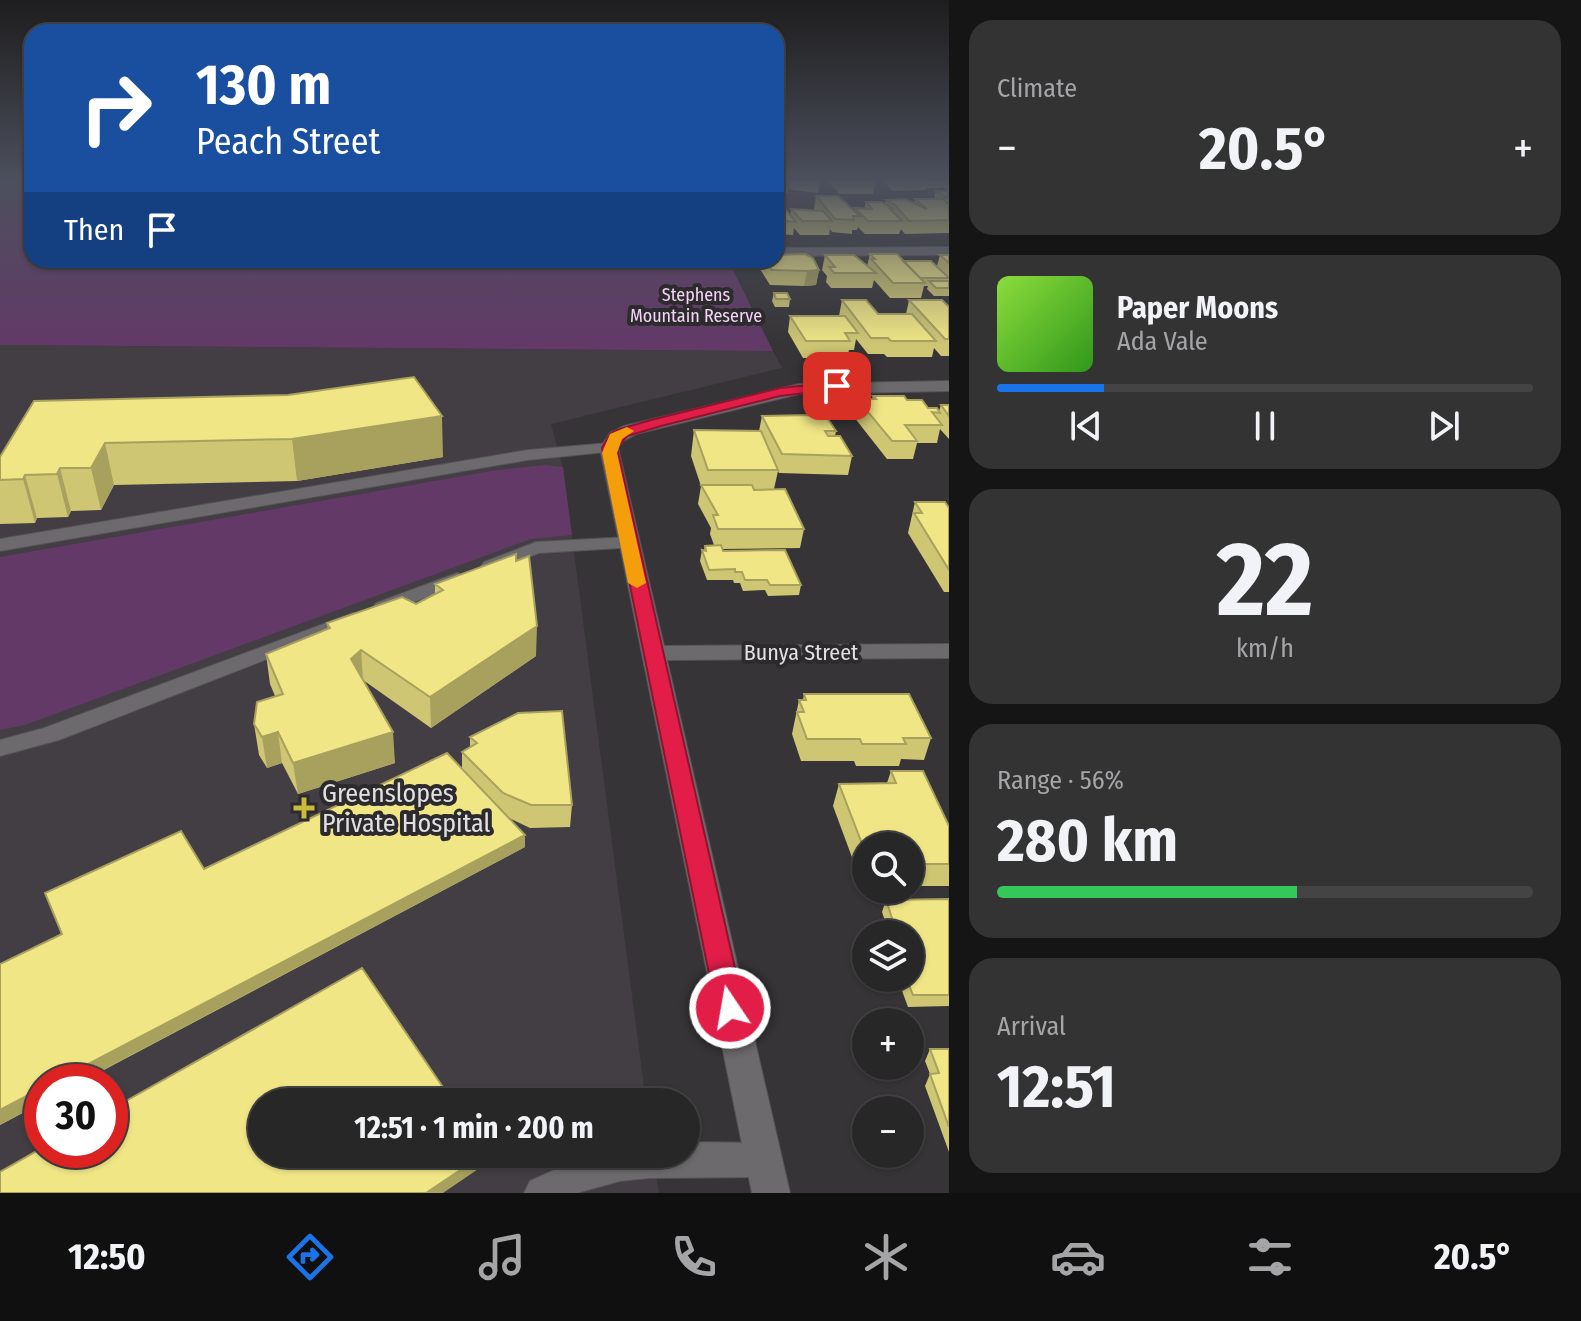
<!DOCTYPE html>
<meta charset="utf-8">
<style>
:root{--surface:#282728;--page:#343334;--text:#f1f3f6;--muted:#a5a5a8;--line:#444445;--accent:#1a73e8}
body{margin:0;font-family:"Fira Sans Condensed",sans-serif;background:var(--page);color:var(--text);height:100vh;display:flex;flex-direction:column;font-size:30px;white-space:nowrap}
*{box-sizing:border-box;margin:0}
p{font-size:26px;color:var(--muted)}
.icon{flex:none;width:44px;height:44px;fill:none;stroke:currentColor;stroke-width:2;stroke-linecap:round;stroke-linejoin:round}
.map{position:relative;flex:1;overflow:hidden}
.details{display:flex;flex-direction:column;gap:20px;padding:20px;background:#161516;width:632px}
.details>*{flex:none}
.top-card{position:absolute;left:24px;top:24px;width:760px;height:244px;border-radius:24px;box-shadow:0 2px 6px #0004,0 0 0 2px var(--line);background:#1a4fa0;color:#fff;overflow:hidden}
.controls{position:absolute;left:852px;top:832px;display:grid;gap:16px}
.controls a{display:grid;place-items:center;width:72px;height:72px;border-radius:50%;background:var(--surface);box-shadow:0 2px 6px #0004,0 0 0 2px var(--line);font-size:40px}
.speed{position:absolute;left:24px;top:1064px;display:flex;gap:16px;font-size:40px;font-weight:700;text-align:center}
.speed>*{display:grid;place-content:center;width:104px;height:104px;border-radius:50%;background:var(--surface);box-shadow:0 2px 6px #0004,0 0 0 2px var(--line);line-height:1}
.speed .limit{border:12px solid #d22;background:#fff;color:#111}
.pin{position:absolute;display:grid;place-items:center;width:68px;height:68px;color:#fff;margin:-34px;border-radius:16px;box-shadow:0 4px 12px #0006}
.me{position:absolute;width:88px;margin:-44px;rotate:348deg;stroke-linejoin:round;filter:drop-shadow(0 0 6px #0008)}
.turn{display:flex;align-items:center;gap:28px;height:168px;padding:0 40px;font-size:36px}
.turn .icon{width:104px;height:104px;stroke-width:2.5}
.turn b{display:block;font-size:56px;line-height:68px}
.then{display:flex;align-items:center;height:76px;padding:0 40px;background:#0003;gap:16px;font-size:30px}
.big{font-size:60px;font-weight:700;line-height:1.1}
.details .card{flex:1;display:flex;flex-direction:column;justify-content:center;gap:12px;min-width:0;padding:0 28px;border-radius:24px;background:var(--page)}
.details .dial{align-items:center;gap:0}
.dial b{font-size:104px;line-height:1}
.song{display:flex;align-items:center;gap:24px}
.cover{width:96px;height:96px;border-radius:12px;background:linear-gradient(135deg,hsl(90 70% 55%),hsl(110 70% 35%))}
.played{height:8px;border-radius:4px;background:linear-gradient(90deg,var(--accent) 20%,var(--line) 20%)}
.keys{display:flex;justify-content:space-around;direction:ltr}
.heat{display:flex;justify-content:space-between;align-items:center;font-size:44px;direction:ltr}
.charge{height:12px;border-radius:6px;background:linear-gradient(90deg,#34c759 56%,var(--line) 0)}
.trip{position:absolute;left:248px;top:1088px;width:452px;height:80px;border-radius:40px;background:var(--surface);box-shadow:0 2px 6px #0004,0 0 0 2px var(--line);font-weight:700;line-height:80px;text-align:center}
.dock{display:flex;height:128px;justify-content:space-around;align-items:center;background:#101010;color:var(--muted)}
.dock .icon{width:56px;height:56px}
.dock .selected{color:var(--accent)}
.dock b{font-size:36px;color:var(--text)}
main{display:flex;flex:1;min-height:0}
.map>svg:first-child{display:block}
.built{fill:#433d44;fill-rule:evenodd}
.green{fill:#623967}
.lines{fill:none;stroke-linecap:round;stroke-linejoin:round}
.service-casing{stroke:#555355;stroke-width:2}
.minor-casing{stroke:#555355;stroke-width:2}
.service{fill:#6c6a6c;fill-rule:evenodd}
.minor{fill:#6c6a6c;fill-rule:evenodd}
.wall{fill:#cec673}
.shaded-wall{fill:#a8a15e}
.building{fill:#f0e686;stroke:#a8a15e;stroke-width:2}
.route{fill:#e11d48;stroke:#92132f;stroke-width:2}
.slow{fill:#f59e0b}
.poi-dot{fill:#c8bb3b;stroke:#2c2a2c;stroke-width:3}
.labels{text-anchor:middle;stroke-width:8;stroke-linejoin:round;paint-order:stroke}
.far-park-label{font-size:18px;fill:#f3d3f7;stroke:#2c2a2c}
.street-label{font-size:22px;fill:#e2e1e2;stroke:#2c2a2c}
.near-poi-label{font-size:26px;fill:#e2e1e2;stroke:#2c2a2c;text-anchor:start}
</style>
<main>
<div class="map">
<svg width="949" height="1193" viewBox="0 0 949 1193">
<rect width="100%" height="100%" fill="#363436"/>
<path class="built" d="M0,345L773,351L782,368L551,424L563,468L646,1102H262V1154H653L659,1193H0ZM42,1082H110V1150H42Z"/>
<path class="green" d="M0,178H32V260H728L773,351L0,345Z
M545,465L563,467L572,535L531,539L25,725L0,730V557L497,470Z"/>
<g class="lines">
<defs>
<path id="service" d="M609,443L615,445V451L528,460L0,551V539L528,450Z
M629,537L636,539L638,543L636,547L539,553L491,572L481,566L484,562L536,542Z
M457,573L464,575L467,579L464,583L390,611L383,613L373,607L376,603Z
M353,613L360,615L363,619L360,623L59,740L0,756V740L44,728Z
M686,1142L763,1143L775,1148L780,1160L775,1172L763,1177L649,1178L620,1181L577,1193H524L530,1181L589,1154H686Z"/>
<path id="minor" d="M949,247V255L776,256V248Z
M949,381V391L799,394L636,434L623,441L618,448L664,646L949,644V658L667,660L790,1193H752L600,448L610,433L624,426L799,384Z"/>
</defs>
<use href="#service" class="service-casing"/>
<use href="#minor" class="minor-casing"/>
<use href="#service" class="service"/>
<use href="#minor" class="minor"/>
</g>
<path class="wall" d="M782,178H818L820,180L818,193L792,190Z
M824,178H872L876,181L873,194H840Z
M880,178H949V233L905,234L901,229L899,234H865L858,227L857,230H852V234L832,232L830,229L829,235H800L794,228L793,235L776,234V201L790,215L791,209L815,210L814,209L816,196L855,212V208L864,209L866,202L885,204L886,200L914,203L915,199H936L934,197L936,191H948L941,186L940,188H927L926,190L893,191Z
M870,254L937,266L940,255H949V296H934L927,289L928,286H924L921,298H890L874,280L872,288H831L826,282L827,276L822,270L825,255L867,266Z
M761,260H776L819,270L816,285L804,286L770,285L760,269Z
M774,293L790,299L789,307H775L772,301Z
M842,300L878,314H906L909,300L949,307V356H941L934,348L932,357H887L884,354H868L856,339L854,350H849L847,358H803L788,332L790,316H839Z
M873,396L907,400L939,411L941,405H949V439L940,429L937,443H917L913,459H887L854,417L858,400H872Z
M34,401L443,457L297,481L114,485L101,510L71,511L68,517L37,518L35,523L0,524V457Z
M762,416L836,431L835,436L852,456L848,475L779,473L778,471L774,489L804,529L800,548L722,549L723,551L801,585L799,595L768,596L765,590L743,591L740,583H734L733,580H707L700,561L702,550H704L705,546L714,545L710,534L711,528L698,504L701,486L691,456L694,430L759,431Z
M915,502L949,508V592H944L908,533Z
M516,561L536,656L431,728L363,680L395,763L298,794L282,763L267,768L259,755L254,724L275,696L270,684L266,654L328,629L327,623L416,604L435,594V584Z
M804,694L931,738L924,760L901,759L899,766H856L854,761H801L792,734L799,700H803Z
M470,737L572,805L570,827L530,828L509,818L525,847L0,1125V964L62,934L45,893L204,869L462,769V752L470,747Z
M891,771L949,826V886H910V846H866V887H863L833,806L839,784L887,783Z
M949,899V1006L908,1007L901,988H884L881,978H910V934H883L886,924L882,912L886,900Z
M930,1049H949V1152L925,1086L930,1074L925,1061Z"/>
<path class="shaded-wall" d="M789,186L788,193L776,195V189Z
M819,270L816,285L804,286L807,271Z
M442,416L443,457L297,481L292,439Z
M105,443L114,485L101,510L91,468Z
M60,468L71,511L68,517L57,474Z
M25,475L37,518L35,523L23,479Z
M537,626L536,656L431,728L430,697Z
M361,650L363,680L351,659Z
M278,732L282,763L267,768L262,737Z
M393,732L395,763L298,794L293,763Z
M525,835V847L80,1082H54Z
M42,1088V1102L0,1125V1110Z
M484,1154H487V1163L443,1193H426Z"/>
<path class="building" d="M776,178H781L789,186L776,189Z
M797,178H818L820,180Z
M838,178H872L876,181H842Z
M887,178H938L942,181H925L928,184H895Z
M936,191H949V197H945Z
M816,196H838L860,216H853L854,220L835,219Z
M936,198H949V203H947L943,199Z
M905,199L927,209L915,199H943L949,205V220L909,221L895,205L886,200Z
M776,201H779L796,222L776,220Z
M866,202H882L893,209H890L902,221H868L855,208L872,209Z
M791,209L823,211L832,221H802Z
M805,254L813,258L819,270L807,271L772,270L766,260H776V255Z
M870,254H897L925,283H893L871,259H875Z
M825,255H854L876,273H834L829,267H835Z
M940,255H949V263Z
M903,261H931L949,278H920Z
M929,281H949V288H936Z
M774,293H787L790,299H776Z
M842,300H866L878,314H912L936,341H891L888,338H871Z
M909,300H942L949,307V339H945Z
M790,316H845L858,333H845L850,341H806Z
M414,377L442,416L292,439L105,443L91,468H60L57,474L25,475L23,479L0,480V457L34,401L288,395Z
M873,396H904L907,400H922L928,408H937L940,413L932,412L942,425H905L917,441H892L858,400L876,399Z
M941,405H949V416Z
M813,415L828,419L836,431H825L828,436H840L852,456L782,454L762,416Z
M694,430L761,431L778,470H708Z
M701,485H752L754,490L785,489L804,529H718L713,515H718Z
M915,502H945L949,508V570L914,513H922Z
M721,545L723,551L785,550L801,585H770L767,580H745L742,572H735V569L709,570L702,550L706,551L705,546Z
M516,554V561L529,556L537,626L430,697L361,650L351,659L393,732L293,763L278,732L262,737L254,724L257,702L283,694L266,654L330,628L327,623L402,597L416,604L443,590L435,584Z
M804,694H909L931,738H903L906,744H862L860,739H807L797,712H804L799,700H806Z
M562,711L572,805H531L503,793L462,752L477,743L470,737L518,713Z
M447,753L525,835L54,1082H42V1088L0,1110V964L62,934L45,893L181,831L204,869Z
M891,771H923L949,826V864H910V846H866V854L839,784L896,783Z
M949,899V995H913L906,978H910V934H891L887,923L894,924L886,900Z
M362,968L453,1102H262V1154H484L426,1193H0V1172L42,1148V1150H110V1110Z
M930,1049H949V1127L930,1074L939,1073Z"/>
<linearGradient id="sky" x2="0" y2="1"><stop stop-color="#1e1d1e"/><stop offset="0.52" stop-color="#4c505d"/><stop offset="1" stop-color="#4c505d" stop-opacity="0"/></linearGradient>
<rect width="949" height="345" fill="url(#sky)"/>
<path class="route" d="M837,382L841,384V389L780,396L661,426L627,436L617,448L744,1008L740,1017L730,1020L720,1017L716,1008L602,448L610,434L617,430L651,420L780,388Z"/>
<path class="slow" d="M627,427L634,431L622,439L617,453L646,583L637,588L628,583L602,453L610,434Z"/>
<path class="poi-dot" d="M300 796h8v8h8v8h-8v8h-8v-8h-8v-8h8z"/>
<g class="labels">
<g class="far-park-label">
<text x="696" y="301">Stephens<tspan x="696" dy="21">Mountain Reserve</tspan></text>
</g>
<g class="street-label">
<text x="801" y="660">Bunya Street</text>
</g>
<g class="near-poi-label">
<text x="322" y="802">Greenslopes<tspan x="322" dy="30">Private Hospital</tspan></text>
</g>
</g>
</svg>
<div class="controls">
<a><svg class="icon" aria-label="search" viewBox="0 0 24 24"><circle cx="10" cy="10" r="6"/><path d="M15 15l6 6"/></svg></a>
<a><svg class="icon" aria-label="layers" viewBox="0 0 24 24"><path d="M12 4l9 5-9 5-9-5zM3 14l9 5 9-5"/></svg></a>
<a>+</a>
<a>−</a>
</div>
<div class="speed"><div class="limit">30</div></div>
<div class="pin" style="left:837px;top:386px;background:#d93025"><svg class="icon" aria-label="arrive" viewBox="0 0 24 24"><path d="M6 21V4h12l-3 4 3 4H6"/></svg></div>
<svg class="me" style="left:730px;top:1008px" viewBox="-20 -20 40 40"><circle r="17" fill="#e11d48" stroke="#fff" stroke-width="3"/><path d="M0-11L8 9 0 5-8 9z" fill="#fff"/></svg>
<div class="trip">12:51 · 1 min · 200 m</div>
<div class="top-card">
<div class="turn"><svg class="icon" aria-label="right" viewBox="0 0 24 24"><path d="M7 20v-9h11M14 6l5 5-5 5"/></svg><div><b>130 m</b>Peach Street</div></div>
<div class="then">Then<svg class="icon" aria-label="arrive" viewBox="0 0 24 24"><path d="M6 21V4h12l-3 4 3 4H6"/></svg></div>
</div>
</div>
<section class="details">
<div class="card"><p>Climate</p>
<div class="heat"><a>−</a><b class="big">20.5°</b><a>+</a></div>
</div>
<div class="card">
<div class="song"><i class="cover"></i><div><b>Paper Moons</b><p>Ada Vale</p></div></div>
<div class="played"></div>
<div class="keys"><svg class="icon" aria-label="previous" viewBox="0 0 24 24"><path d="M18 5L8 12l10 7zM5 5v14"/></svg><svg class="icon" aria-label="pause" viewBox="0 0 24 24"><path d="M8 5v14M16 5v14"/></svg><svg class="icon" aria-label="next" viewBox="0 0 24 24"><path d="M6 5l10 7-10 7zM19 5v14"/></svg></div>
</div>
<div class="card dial"><b>22</b><p>km/h</p></div>
<div class="card"><p>Range · 56%</p><b class="big">280 km</b><div class="charge"></div></div>
<div class="card"><p>Arrival</p><b class="big">12:51</b></div>
</section>
</main>
<nav class="dock">
<b>12:50</b>
<svg class="icon selected" aria-label="directions" viewBox="0 0 24 24"><path d="M12 3l9 9-9 9-9-9zM9 14v-3h6M13 9l2 2-2 2"/></svg>
<svg class="icon" aria-label="music" viewBox="0 0 24 24"><path d="M9 18V5l10-2v13"/><circle cx="6" cy="18" r="3"/><circle cx="16" cy="16" r="3"/></svg>
<svg class="icon" aria-label="phone" viewBox="0 0 24 24"><path d="M5 4h4l2 5-3 2q2 4 5 5l2-3 5 2v4C11 20 4 13 5 4z"/></svg>
<svg class="icon" aria-label="climate" viewBox="0 0 24 24"><path d="M12 3v18M4 7l16 10M4 17L20 7"/></svg>
<svg class="icon" aria-label="car" viewBox="0 0 24 24"><path d="M5 17H2v-5l4-1 3-4h7l3 4 3 1v5h-3M9 17h6M6 11h13"/><circle cx="7" cy="17" r="2"/><circle cx="17" cy="17" r="2"/></svg>
<svg class="icon" aria-label="filters" viewBox="0 0 24 24"><path d="M4 7h16M4 17h16"/><circle cx="9" cy="7" r="2"/><circle cx="15" cy="17" r="2"/></svg>
<b>20.5°</b>
</nav>
